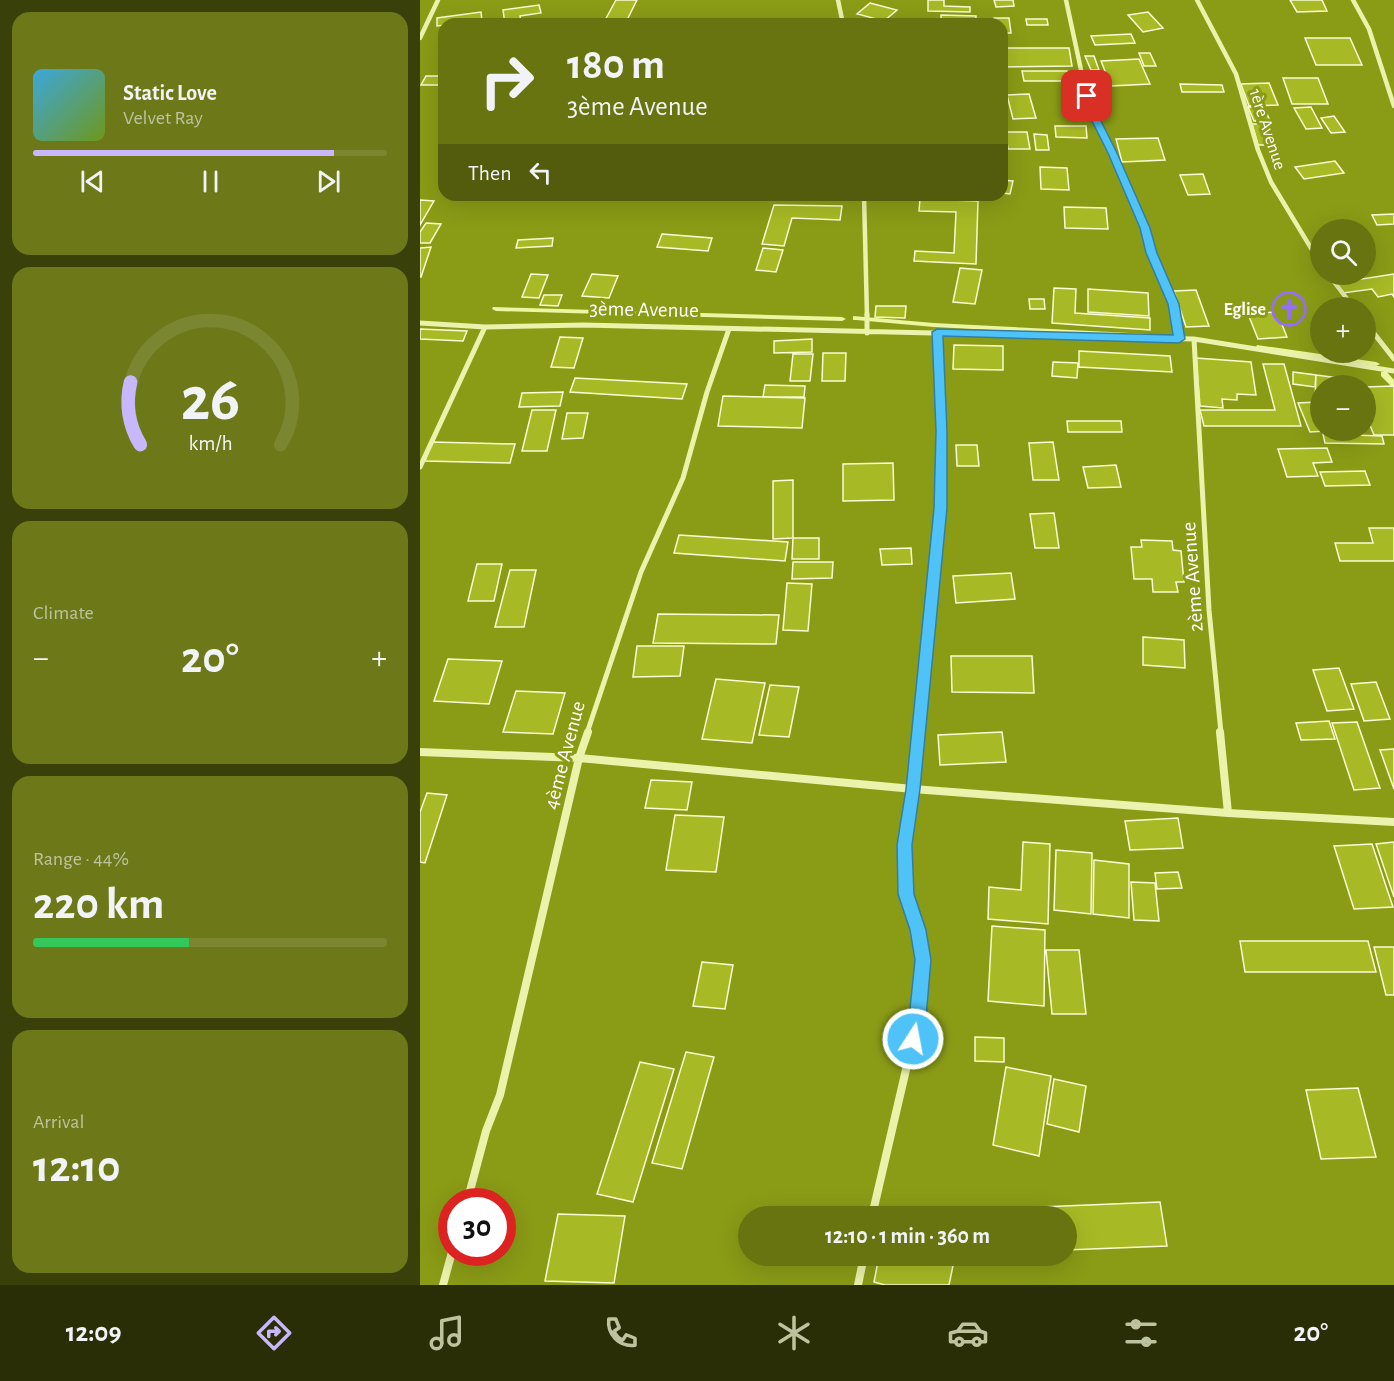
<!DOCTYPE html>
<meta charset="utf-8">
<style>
:root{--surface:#687410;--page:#6d7919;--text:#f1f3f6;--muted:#bdc39f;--line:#7b8630;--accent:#c8b7fa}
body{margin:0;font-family:"Alegreya Sans",sans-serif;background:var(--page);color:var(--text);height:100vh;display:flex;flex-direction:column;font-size:22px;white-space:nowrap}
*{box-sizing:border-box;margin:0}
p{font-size:20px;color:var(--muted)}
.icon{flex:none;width:33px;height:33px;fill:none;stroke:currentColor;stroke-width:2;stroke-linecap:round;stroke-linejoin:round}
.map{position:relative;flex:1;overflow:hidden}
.side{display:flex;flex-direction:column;gap:12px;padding:12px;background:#394009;width:420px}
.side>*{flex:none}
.guide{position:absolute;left:18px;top:18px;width:570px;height:183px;border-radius:18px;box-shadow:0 6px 24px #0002;background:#687410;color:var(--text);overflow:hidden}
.fabs{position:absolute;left:890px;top:219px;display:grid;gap:12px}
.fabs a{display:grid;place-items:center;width:66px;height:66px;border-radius:50%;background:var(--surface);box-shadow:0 6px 24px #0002;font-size:30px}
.speed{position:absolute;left:18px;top:1188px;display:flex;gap:12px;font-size:30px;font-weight:700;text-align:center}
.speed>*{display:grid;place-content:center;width:78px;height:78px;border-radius:50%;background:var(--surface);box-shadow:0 6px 24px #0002;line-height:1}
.speed .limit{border:9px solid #d22;background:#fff;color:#111}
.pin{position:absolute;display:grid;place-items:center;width:51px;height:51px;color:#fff;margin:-26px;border-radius:12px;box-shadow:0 3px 9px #0006}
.me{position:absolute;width:66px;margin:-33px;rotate:11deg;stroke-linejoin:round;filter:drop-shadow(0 0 4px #0008)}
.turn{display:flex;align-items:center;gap:21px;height:126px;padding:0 30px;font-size:27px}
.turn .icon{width:78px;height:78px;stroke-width:2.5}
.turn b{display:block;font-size:42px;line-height:51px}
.then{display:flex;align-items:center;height:57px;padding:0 30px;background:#0003;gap:12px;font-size:22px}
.big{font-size:45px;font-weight:700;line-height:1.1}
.side .tile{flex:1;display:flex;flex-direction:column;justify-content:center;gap:9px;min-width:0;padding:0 21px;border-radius:18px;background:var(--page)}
.side .dial{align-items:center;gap:0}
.dial svg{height:156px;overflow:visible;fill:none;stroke:var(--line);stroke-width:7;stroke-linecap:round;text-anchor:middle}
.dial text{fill:var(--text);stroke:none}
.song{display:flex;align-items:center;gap:18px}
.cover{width:72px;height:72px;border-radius:9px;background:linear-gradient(135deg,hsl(200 70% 55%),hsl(80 70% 35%))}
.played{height:6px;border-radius:3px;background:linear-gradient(90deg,var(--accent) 85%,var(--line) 85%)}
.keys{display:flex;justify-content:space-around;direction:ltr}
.heat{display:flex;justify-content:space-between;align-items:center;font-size:33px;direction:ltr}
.charge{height:9px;border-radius:4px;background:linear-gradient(90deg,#34c759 44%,var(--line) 0)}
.trip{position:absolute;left:318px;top:1206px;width:339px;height:60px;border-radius:30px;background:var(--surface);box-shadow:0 6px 24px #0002;font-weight:700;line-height:60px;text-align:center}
.dock{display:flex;height:96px;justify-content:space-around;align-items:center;background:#2a2e06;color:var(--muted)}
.dock .icon{width:42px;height:42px}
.dock .active{color:var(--accent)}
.dock b{font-size:27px;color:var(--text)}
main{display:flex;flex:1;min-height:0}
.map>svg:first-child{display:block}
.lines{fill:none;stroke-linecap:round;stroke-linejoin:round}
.stream{fill:#ecf59f;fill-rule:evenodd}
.building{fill:#a7ba25;stroke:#f8fcd4;stroke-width:1.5}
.street-far2{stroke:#eaf2ac;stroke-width:4.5}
.street-far1{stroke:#eaf2ac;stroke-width:5}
.street{stroke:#eaf2ac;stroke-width:8}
.route{fill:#4fc3f7;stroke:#337fa1;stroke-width:1.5}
.labels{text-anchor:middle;stroke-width:6;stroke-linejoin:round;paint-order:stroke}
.far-street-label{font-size:18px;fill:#fff;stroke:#8a9b16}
.far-poi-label{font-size:18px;font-weight:bold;fill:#fff;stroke:#8a9b16;text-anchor:end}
.street-label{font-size:21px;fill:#fff;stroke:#8a9b16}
</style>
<main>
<section class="side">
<div class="tile">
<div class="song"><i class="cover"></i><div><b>Static Love</b><p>Velvet Ray</p></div></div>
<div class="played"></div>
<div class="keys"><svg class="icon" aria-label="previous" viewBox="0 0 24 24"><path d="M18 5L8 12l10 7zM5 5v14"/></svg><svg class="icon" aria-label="pause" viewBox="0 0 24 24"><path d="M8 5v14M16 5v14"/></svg><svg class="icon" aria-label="next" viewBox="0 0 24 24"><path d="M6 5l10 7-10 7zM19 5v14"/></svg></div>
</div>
<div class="tile dial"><svg viewBox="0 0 100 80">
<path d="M14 69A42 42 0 1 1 86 69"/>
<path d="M14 69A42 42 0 0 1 9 37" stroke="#c8b7fa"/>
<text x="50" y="56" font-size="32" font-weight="700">26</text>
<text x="50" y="72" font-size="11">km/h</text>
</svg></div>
<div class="tile"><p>Climate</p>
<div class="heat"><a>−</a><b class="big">20°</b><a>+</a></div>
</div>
<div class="tile"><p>Range · 44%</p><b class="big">220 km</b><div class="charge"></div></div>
<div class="tile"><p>Arrival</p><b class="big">12:10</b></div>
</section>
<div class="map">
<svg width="974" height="1285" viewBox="0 0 974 1285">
<rect width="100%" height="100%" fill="#8a9b16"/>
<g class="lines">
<path class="stream" d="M73,307L422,317L426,319L422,321L76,311L72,309Z
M433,316L514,323L730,334L734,336L730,338L514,327L436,320H433Z
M837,345L956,362L960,364L956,366L840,349L836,347Z
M961,372H967L974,380V387L971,386L961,376Z"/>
</g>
<path class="building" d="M196,0H217L205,24L184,22Z
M508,0H524V6L550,7V12L508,11Z
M574,0H593L594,6L576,7Z
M870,0H902L907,11L877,12Z
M450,3L477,10L464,21L437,14Z
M119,5L121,13L100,16L101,24H85L83,10Z
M61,12L62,21L17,26V18Z
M728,12L743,28L723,32L708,15Z
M521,15L556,16V24H521Z
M574,18H589L591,33H582V24H574Z
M606,19H627L628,25H607Z
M711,34L715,43L675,45L671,36Z
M885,38H930L942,65H896Z
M582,48H649L652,66L582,67Z
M719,53H730L736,66H724Z
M665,56H674L679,70H671Z
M719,59L730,84L691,86L681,61Z
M602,71H647L649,81H604Z
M682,73L685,81H675L672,74Z
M6,76H24V85H1Z
M863,78H898L908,104H872Z
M849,83L858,105L829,106L821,84Z
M760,84L802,85L804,92H762Z
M609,94L616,118L593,119L587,95Z
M828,107H844L850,121H834Z
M891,107L902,128L886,129L874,108Z
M914,116L925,132L911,133L901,118Z
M832,124H850L857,145H838Z
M635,126H666L667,138L636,137Z
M585,132H607L610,149H588Z
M614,134L627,135L629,150H616Z
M738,138L745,160L702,162L696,139Z
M915,161L924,173L884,179L875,167Z
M620,167L647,168L649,190L621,189Z
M783,174L790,194L768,195L760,175Z
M582,180L593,181L590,194L582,193Z
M500,199L558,201L556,264L494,261L495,251L534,253L536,212L499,211Z
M0,200L14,201L0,225Z
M354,205L422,206L420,220L372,218L364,246L342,244Z
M644,207L686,208L688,229L645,228Z
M974,214V224L957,225L952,215Z
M6,223L21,224L10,243H0V232Z
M242,234L292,238L288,251L237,247Z
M133,238L132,246L96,248L98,240Z
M11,247L1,277H0V248Z
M343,248L363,250L356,272L336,270Z
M540,268L562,270L555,304L533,302Z
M111,274L128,275L119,298L102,297Z
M172,274L198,276L189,298L162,296Z
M974,274V297L972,294L958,297L952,289L923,293L916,283Z
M634,288L656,289L655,313L730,318V330L632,323Z
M668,289L728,293L729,316L668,312Z
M776,290L789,326L766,327L754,291Z
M124,295H142L138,306L120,305Z
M609,299H624L625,309H610Z
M877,303L881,312L860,313L856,304Z
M456,306H486L485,318L455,317Z
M857,312L867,337L838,339L828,314Z
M0,329L47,331L43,341L0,339Z
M140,337L163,338L154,368L131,367Z
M392,339V352L354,353V341Z
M534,345L583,346V370L533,369Z
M659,351L750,356L752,372L659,367Z
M403,353H426L425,381H402Z
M373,354H393L390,381H370Z
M776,358L831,362L836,395L817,394V400L802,399L803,408L780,406Z
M633,362L658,363L657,378L632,376Z
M843,364H864L881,426H784L780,410H855Z
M873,372L896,375L895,387L873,384Z
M896,375L911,377V386H900V401H895Z
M911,377L933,380V386H911Z
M155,378L267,384L262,399L150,392Z
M345,385L385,386L384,397H343Z
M974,386V435H954L945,413V387Z
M143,392L140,406L99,407L102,393Z
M303,396L385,398L382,428L298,426Z
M896,402L900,413V430L907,431L890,432L878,403Z
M112,410H136L127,451H102Z
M147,413H168L163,438L142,439Z
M647,421H701L702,432H648Z
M903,434L962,436L964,444L905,443Z
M12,442L95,444L90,463L5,461Z
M633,442L639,480H613L609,443Z
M536,445H557L559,466H537Z
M907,448L912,462L893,463L898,476L867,477L858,449Z
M473,463L474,500L423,501V464Z
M696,465L701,487L668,488L663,467Z
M945,471L950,485L905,486L900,472Z
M373,480V538L353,539V481Z
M634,513L639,548H615L610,514Z
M949,528H974V561H920L915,543H953Z
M259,535L368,542L365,561L254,553Z
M373,538H399V559H372Z
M721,540L752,541L753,550L761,551L764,582H756L758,592H733L732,579H714L711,547H722Z
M491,548L492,564L462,565L460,549Z
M373,562H413L412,578L372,579Z
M57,564H82L74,601H48Z
M90,570H116L104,627H75Z
M591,573L595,599L536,603L533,576Z
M367,583L392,584L388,631L363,630Z
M238,614L359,615L356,644L233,643Z
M723,637L764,640L765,668L723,665Z
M217,646H264L260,676L213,677Z
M531,656H612L614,693L532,692Z
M28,659L82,661L69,704L14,701Z
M919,668L934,709L907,711L893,670Z
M296,679L345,683L332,743L282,739Z
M956,682L970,719L944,721L931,684Z
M350,685L379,687L369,737L339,735Z
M96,691L145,693L133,734L83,732Z
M909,721L915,739L881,740L876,723Z
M937,722L960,788L934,790L912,723Z
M582,732L586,762L520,765L518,735Z
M974,749V789L960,750Z
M231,780L272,782L267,810L225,808Z
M7,793L27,795L5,863L0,862V812Z
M255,815L304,817L296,872L246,870Z
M758,818L763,848L710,850L705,821Z
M603,842L630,844L628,924L568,919L569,887L601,890Z
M974,842V897L956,844Z
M952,844L973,907L934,909L914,846Z
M636,850L672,853L671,914L634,910Z
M674,860L709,864V918L673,914Z
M758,872L762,888L737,889L735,873Z
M711,882L735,883L739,921L714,920Z
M572,926L625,930L624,1006L568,1001Z
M820,941H948L956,972H825Z
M954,947H974V995H966Z
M626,950H659L666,1014H632Z
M282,962L313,965L305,1009L273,1006Z
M555,1037L584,1038V1062L555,1061Z
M266,1052L294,1057L262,1169L232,1163Z
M220,1062L254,1069L213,1202L177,1194Z
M586,1067L631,1076L619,1156L573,1145Z
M634,1079L666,1086L659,1132L627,1124Z
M938,1088L956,1157L901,1159L886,1090Z
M740,1202L747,1246L646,1250V1216H621L620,1207Z
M138,1214L205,1216L194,1283L125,1281Z
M459,1256H535L529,1285H465L454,1282Z"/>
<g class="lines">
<path class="street-far2" d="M418,0L423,24
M646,0L669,107L725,228L732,253L753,304L755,316
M777,0L816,74L838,150L851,182L900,263
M933,0L949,29L974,106
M0,38L18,0
M444,195L447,316
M908,274L934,308"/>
<path class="street-far1" d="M447,314V333
M755,314L759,339
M945,322L974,359
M0,323L65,327L163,325L774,339L974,371
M774,339L789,610L801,733
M0,467L65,327
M167,733L221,572L263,478L287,392L309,329
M498,733L520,509L522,431L517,332"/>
<path class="street" d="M800,732L808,813
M0,752L159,758L493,789L808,813L974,822
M47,1202L66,1131L80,1095L159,758L168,732
M452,1216L498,1018L503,960L498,930L486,894L484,845L493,789L499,732
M23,1285L32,1252
M438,1285L444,1256"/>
</g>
<path class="route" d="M667,93L671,96L674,107L697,153L730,228L737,253L759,304L765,339L759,343L523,336L527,431V508L500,789L492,845L494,894L506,930L511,960L506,1018L499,1045L493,1048L487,1045L484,1039L489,1018L495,960L490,930L478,894L477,845L486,789L514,508L516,431L512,332L517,329L753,335L748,304L726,253L720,228L688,153L665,107L662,96Z"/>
<defs>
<symbol id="church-ring" viewBox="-11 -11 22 22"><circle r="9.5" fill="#8a9b16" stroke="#966eff" stroke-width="1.5"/><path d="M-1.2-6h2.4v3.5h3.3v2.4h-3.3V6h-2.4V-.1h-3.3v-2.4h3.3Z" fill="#966eff"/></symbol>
</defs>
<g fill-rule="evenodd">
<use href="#church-ring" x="850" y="290" width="38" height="38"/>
</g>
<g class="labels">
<g class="far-street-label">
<text transform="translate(848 129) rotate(72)" y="6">1ère Avenue</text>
</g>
<g class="far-poi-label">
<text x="846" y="315">Eglise</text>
</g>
<g class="street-label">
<text transform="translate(224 309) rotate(1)" y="7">3ème Avenue</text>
<text transform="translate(772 577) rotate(-94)" y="7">2ème Avenue</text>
<text transform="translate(144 755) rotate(-75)" y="7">4ème Avenue</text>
</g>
</g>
</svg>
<div class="fabs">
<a><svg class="icon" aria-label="search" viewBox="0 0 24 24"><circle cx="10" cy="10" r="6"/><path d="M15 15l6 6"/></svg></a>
<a>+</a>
<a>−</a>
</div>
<div class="speed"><div class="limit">30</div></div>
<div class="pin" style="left:667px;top:96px;background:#d93025"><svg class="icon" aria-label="arrive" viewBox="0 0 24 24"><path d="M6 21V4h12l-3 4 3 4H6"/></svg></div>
<svg class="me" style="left:493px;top:1039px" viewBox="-20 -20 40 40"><circle r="17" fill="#4fc3f7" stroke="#fff" stroke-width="3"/><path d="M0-11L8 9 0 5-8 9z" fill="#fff"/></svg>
<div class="trip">12:10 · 1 min · 360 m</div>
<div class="guide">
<div class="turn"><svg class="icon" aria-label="right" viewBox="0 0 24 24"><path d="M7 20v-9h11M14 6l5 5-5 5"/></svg><div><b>180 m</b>3ème Avenue</div></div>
<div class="then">Then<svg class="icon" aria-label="left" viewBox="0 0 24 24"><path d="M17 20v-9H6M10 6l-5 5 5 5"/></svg></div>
</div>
</div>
</main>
<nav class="dock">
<b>12:09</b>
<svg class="icon active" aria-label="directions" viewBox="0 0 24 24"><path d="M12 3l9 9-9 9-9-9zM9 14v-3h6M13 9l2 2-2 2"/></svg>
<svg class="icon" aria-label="music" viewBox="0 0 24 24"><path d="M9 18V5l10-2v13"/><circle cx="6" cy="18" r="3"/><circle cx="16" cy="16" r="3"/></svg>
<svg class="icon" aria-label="phone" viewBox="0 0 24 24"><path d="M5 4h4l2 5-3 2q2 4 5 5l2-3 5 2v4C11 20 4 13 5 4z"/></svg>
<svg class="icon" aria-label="climate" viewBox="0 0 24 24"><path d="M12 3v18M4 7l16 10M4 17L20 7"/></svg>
<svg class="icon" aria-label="car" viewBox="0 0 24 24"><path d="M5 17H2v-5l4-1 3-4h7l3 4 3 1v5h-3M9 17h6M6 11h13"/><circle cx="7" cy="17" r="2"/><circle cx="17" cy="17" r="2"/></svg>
<svg class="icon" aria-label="filters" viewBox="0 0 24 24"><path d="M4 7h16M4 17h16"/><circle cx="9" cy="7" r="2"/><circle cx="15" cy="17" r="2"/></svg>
<b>20°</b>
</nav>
